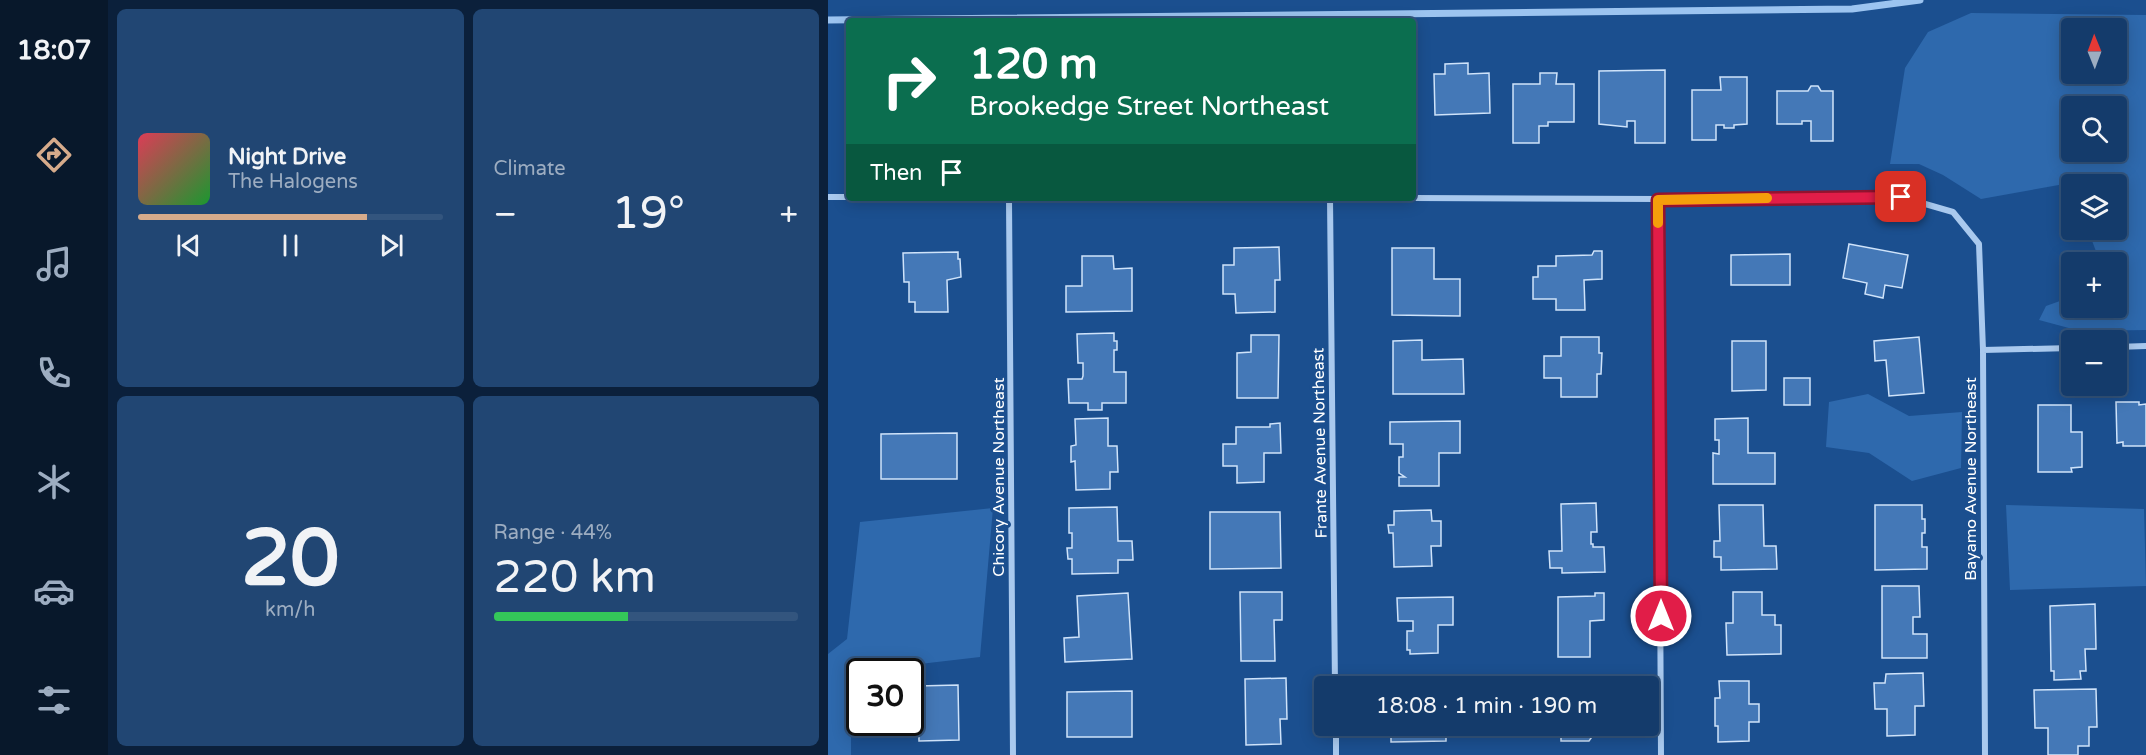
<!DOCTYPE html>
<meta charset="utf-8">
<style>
:root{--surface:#143b6b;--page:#214673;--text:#f1f3f6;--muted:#9dadc1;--line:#33557e;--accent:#d6ab8b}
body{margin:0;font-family:"Varela Round",sans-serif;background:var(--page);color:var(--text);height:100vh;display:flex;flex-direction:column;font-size:22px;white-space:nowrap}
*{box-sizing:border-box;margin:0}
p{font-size:20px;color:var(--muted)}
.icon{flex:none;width:33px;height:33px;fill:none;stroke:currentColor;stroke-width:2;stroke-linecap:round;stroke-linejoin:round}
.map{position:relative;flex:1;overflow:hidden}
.side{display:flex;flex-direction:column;gap:9px;padding:9px;background:#0b203b;width:720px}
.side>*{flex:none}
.guide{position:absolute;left:18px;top:18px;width:570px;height:183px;border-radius:6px;box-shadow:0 3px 15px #0003,0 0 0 2px var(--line);background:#0b6e4f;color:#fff;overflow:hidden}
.needle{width:39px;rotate:359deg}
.buttons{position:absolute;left:1233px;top:18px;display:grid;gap:12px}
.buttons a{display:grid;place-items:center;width:66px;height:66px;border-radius:6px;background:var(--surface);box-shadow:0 3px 15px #0003,0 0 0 2px var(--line);font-size:30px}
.speed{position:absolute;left:18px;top:658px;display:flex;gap:12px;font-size:30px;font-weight:700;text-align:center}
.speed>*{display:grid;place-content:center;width:78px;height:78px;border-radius:50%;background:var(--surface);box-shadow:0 3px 15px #0003,0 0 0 2px var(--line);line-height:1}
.speed .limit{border:3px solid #111;border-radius:9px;background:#fff;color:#111}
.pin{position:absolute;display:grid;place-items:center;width:51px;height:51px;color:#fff;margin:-26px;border-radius:12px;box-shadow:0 3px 9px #0006}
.me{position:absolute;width:66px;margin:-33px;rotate:0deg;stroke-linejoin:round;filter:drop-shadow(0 0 4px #0008)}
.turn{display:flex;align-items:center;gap:21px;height:126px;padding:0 24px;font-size:27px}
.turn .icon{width:78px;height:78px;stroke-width:2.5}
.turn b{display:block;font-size:42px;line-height:51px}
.then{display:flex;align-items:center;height:57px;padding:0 24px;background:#0003;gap:12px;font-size:22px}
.big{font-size:45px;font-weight:600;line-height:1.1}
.side .widget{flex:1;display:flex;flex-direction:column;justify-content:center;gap:9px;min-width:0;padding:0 21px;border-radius:9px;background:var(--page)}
.side .dial{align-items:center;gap:0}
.dial b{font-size:78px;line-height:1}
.song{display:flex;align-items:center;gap:18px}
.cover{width:72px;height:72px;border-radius:9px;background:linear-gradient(135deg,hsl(350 70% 55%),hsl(130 70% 35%))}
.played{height:6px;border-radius:3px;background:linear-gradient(90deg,var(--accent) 75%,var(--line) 75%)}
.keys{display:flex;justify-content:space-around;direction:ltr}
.heat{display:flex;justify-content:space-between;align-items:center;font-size:33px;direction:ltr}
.charge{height:9px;border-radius:4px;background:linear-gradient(90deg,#34c759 44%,var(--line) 0)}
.side .tiles{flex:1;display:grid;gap:9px;grid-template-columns:repeat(2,1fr)}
.trip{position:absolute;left:486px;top:676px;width:345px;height:60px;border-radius:6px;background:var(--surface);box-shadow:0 3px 15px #0003,0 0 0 2px var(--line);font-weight:600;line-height:60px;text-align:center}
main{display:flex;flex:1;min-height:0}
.tabs{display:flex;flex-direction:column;width:108px;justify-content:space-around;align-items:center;background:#08182b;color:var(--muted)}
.tabs .icon{width:42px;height:42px}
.tabs .selected{color:var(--accent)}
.tabs b{font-size:27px;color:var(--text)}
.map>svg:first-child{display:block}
.green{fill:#2e69ad;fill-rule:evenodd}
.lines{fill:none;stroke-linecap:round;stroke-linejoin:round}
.stream{stroke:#9cc4f0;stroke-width:7}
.building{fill:#4478b7;stroke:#cfe3fa;stroke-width:1.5}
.street{stroke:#a9c9ee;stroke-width:6}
.route-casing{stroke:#92132f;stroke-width:15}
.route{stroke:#e11d48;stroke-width:10}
.slow{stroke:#f59e0b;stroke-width:10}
.labels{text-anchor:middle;stroke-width:6;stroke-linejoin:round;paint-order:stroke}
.street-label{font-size:16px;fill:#fff;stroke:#1b4f8f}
</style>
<main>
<nav class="tabs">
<b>18:07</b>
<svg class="icon selected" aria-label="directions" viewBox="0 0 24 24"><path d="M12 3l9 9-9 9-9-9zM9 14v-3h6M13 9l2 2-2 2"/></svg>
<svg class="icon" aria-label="music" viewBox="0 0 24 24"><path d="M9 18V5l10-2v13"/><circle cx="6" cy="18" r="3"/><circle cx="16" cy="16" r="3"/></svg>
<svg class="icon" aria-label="phone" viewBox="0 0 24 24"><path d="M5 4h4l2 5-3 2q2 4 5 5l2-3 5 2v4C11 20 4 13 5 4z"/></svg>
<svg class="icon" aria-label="climate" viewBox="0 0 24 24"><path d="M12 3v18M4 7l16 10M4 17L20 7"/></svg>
<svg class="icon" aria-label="car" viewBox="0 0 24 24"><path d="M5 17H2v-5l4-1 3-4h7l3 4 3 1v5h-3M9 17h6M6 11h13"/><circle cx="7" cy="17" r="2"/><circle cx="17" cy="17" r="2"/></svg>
<svg class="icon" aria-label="filters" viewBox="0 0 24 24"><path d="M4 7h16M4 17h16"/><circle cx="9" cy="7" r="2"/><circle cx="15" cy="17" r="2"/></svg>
</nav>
<section class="side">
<div class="tiles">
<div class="widget">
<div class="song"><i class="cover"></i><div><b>Night Drive</b><p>The Halogens</p></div></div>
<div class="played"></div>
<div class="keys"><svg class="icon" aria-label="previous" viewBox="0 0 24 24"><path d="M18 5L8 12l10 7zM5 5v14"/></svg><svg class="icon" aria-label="pause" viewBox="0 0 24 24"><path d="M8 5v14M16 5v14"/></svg><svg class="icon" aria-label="next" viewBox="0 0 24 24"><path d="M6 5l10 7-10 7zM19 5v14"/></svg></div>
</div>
<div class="widget"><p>Climate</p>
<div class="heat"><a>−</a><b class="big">19°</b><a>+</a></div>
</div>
<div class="widget dial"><b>20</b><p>km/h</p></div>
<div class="widget"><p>Range · 44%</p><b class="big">220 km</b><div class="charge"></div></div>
</div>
</section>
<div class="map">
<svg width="1318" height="755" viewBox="0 0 1318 755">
<rect width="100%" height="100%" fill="#1b4f8f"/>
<path class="green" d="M1143,13L1318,15V330L1252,331L1211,320L1218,306L1243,297L1244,308H1288V262H1272L1260,230H1288V184L1243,185L1242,183L1153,199L1115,175L1091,164H1062L1077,68L1100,32ZM1244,28H1288V74H1244ZM1244,106H1288V152H1244Z
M1040,394L1081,416L1134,412L1133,468L1084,481L1041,453L998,447L1001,402Z
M1178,505L1316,509L1318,586L1182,590Z
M165,508L152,657L23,672V755H0V654L19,639L32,522Z"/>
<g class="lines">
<path class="stream" d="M0,20L1024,9L1092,0"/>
</g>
<path class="building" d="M640,63V74L661,73L662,113L607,115L606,74H617V64Z
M837,70V143H807V121H799V127L771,124V71Z
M712,73H729L728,84H746V122H720V126H711V143H685V84H712Z
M892,77H919V124L906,125V128H896V125H888V140H864V90H893Z
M983,86H990L993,91H1005V141H983V121H974V124H949V91H980Z
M1021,244L1080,255L1074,288L1057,285L1055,298L1037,294L1039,283L1015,278Z
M451,247L452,280H447V312L408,313L407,294H395V265H406V248Z
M564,248H606V279H632V316L564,315Z
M766,251H774V279L756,280L757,310H728V299H705V277H710V266H728V256L764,255Z
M130,252V259H132L133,277L119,280L120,312H87V302H81V282H76L75,253Z
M962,254V285H903V255Z
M254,256H285L286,269L304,268V311L238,312V286H254Z
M286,333V341H289V350H286V372H298V403H274V410H260V403H241L240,379H254L255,376V363H250L249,334Z
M423,335H451L450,398H409V353L423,352Z
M733,337H771V353H774L773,374H769V397H733V378H716V356H733Z
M1091,337L1096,393L1061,396L1058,360L1047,361L1046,341Z
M594,340V360L635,359L636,394H565V341Z
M904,341H938V390L904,391Z
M956,378H982V405H956Z
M1288,402H1311V405L1318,404V446H1295V442L1289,443Z
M1210,405H1243V432H1254V467L1243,468L1244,472H1210Z
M280,418V446H289L290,472H282V489L248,490L247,461L243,462V446L248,445L247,419Z
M920,418V453H947V484H885V453L891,454V440H887V419Z
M632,421V453H611V486H571V477H577L571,473V457H575V444H562V422Z
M452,423L453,453H436V482L409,483V466H395V444H408V427H442V424Z
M129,433V479H53V434Z
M768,503L769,532H763V544H765V547H776L777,572L734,573V568H722L721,551H734L733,504Z
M891,505H935L936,546H948L949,569L893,570V557H886V541H892Z
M1047,505H1094V519H1097V533H1094V547H1099V569L1047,570Z
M289,507L290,541H304L305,560H290V573L244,574V559H240L239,548H244V533H241V508Z
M603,510L604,521H613V546H603L604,566L566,567L565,533H561L560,525H566V511Z
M382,512H452L453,568L382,569Z
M1054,586H1091L1092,617H1085V634H1099V658H1054Z
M412,592H454V620H446L447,661H413Z
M905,592H934V615H947V625H953V654L899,655L898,623H905Z
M300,593L304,659L237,662L236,638L251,637L249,596Z
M767,593H776V620L762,621V657H730V597L767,596Z
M625,597V625H610V653L582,654V650H579V631H585V621H570L569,598Z
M1267,604L1268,649H1257L1258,671H1252L1253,679L1226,680V671H1223L1222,606Z
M1095,673L1096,706H1087V735L1059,736V709H1047L1046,683H1057L1058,674Z
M711,677L779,678V687H711Z
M458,678L459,719H452L453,744L418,745L417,679Z
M608,680V687H578L577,681Z
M891,681H921V704H931V722H921V741L890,742V726H887V698H892Z
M130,685L131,740L91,741L90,686Z
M1268,689L1269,727H1261V746H1250V755H1220V728H1207L1206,690Z
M304,691V737H239V692Z
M563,726H618V741L563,742Z
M733,726H767L768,731L761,741H733Z"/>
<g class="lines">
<path class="street" d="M0,197H21
M95,198H312
M502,198L507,687
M585,198L830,199L1073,197L1125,212L1151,244L1155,350L1157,755
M181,199L185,755
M830,199L833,755
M1288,347L1318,346
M1155,350L1244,348
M508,726V755"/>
</g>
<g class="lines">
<defs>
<path id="route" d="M833,616L830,200L1073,197"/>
</defs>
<use href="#route" class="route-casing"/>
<use href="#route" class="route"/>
<path class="slow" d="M830,223V200L939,198"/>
</g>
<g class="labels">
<g class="street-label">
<text transform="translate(491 443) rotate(-91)" y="6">Frante Avenue Northeast</text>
<text transform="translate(170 477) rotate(-90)" y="6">Chicory Avenue Northeast</text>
<text transform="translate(1142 479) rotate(-90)" y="6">Bayamo Avenue Northeast</text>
</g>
</g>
</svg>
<div class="buttons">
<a><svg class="needle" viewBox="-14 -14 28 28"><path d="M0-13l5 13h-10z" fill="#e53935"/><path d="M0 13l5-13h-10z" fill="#9dadc1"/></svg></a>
<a><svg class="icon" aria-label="search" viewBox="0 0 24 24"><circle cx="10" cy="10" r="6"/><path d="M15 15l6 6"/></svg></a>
<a><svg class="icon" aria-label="layers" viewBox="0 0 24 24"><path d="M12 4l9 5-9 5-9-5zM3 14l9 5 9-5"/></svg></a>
<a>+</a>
<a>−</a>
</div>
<div class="speed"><div class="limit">30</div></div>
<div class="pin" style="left:1073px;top:197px;background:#d93025"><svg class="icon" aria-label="arrive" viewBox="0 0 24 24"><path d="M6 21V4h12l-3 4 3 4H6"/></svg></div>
<svg class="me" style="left:833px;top:616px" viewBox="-20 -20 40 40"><circle r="17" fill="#e11d48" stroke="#fff" stroke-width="3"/><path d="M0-11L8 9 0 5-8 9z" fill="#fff"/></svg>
<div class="trip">18:08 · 1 min · 190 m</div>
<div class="guide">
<div class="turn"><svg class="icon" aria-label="right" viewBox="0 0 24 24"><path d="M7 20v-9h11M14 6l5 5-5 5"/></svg><div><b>120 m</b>Brookedge Street Northeast</div></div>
<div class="then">Then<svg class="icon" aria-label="arrive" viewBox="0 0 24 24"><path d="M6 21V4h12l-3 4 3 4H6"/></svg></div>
</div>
</div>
</main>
